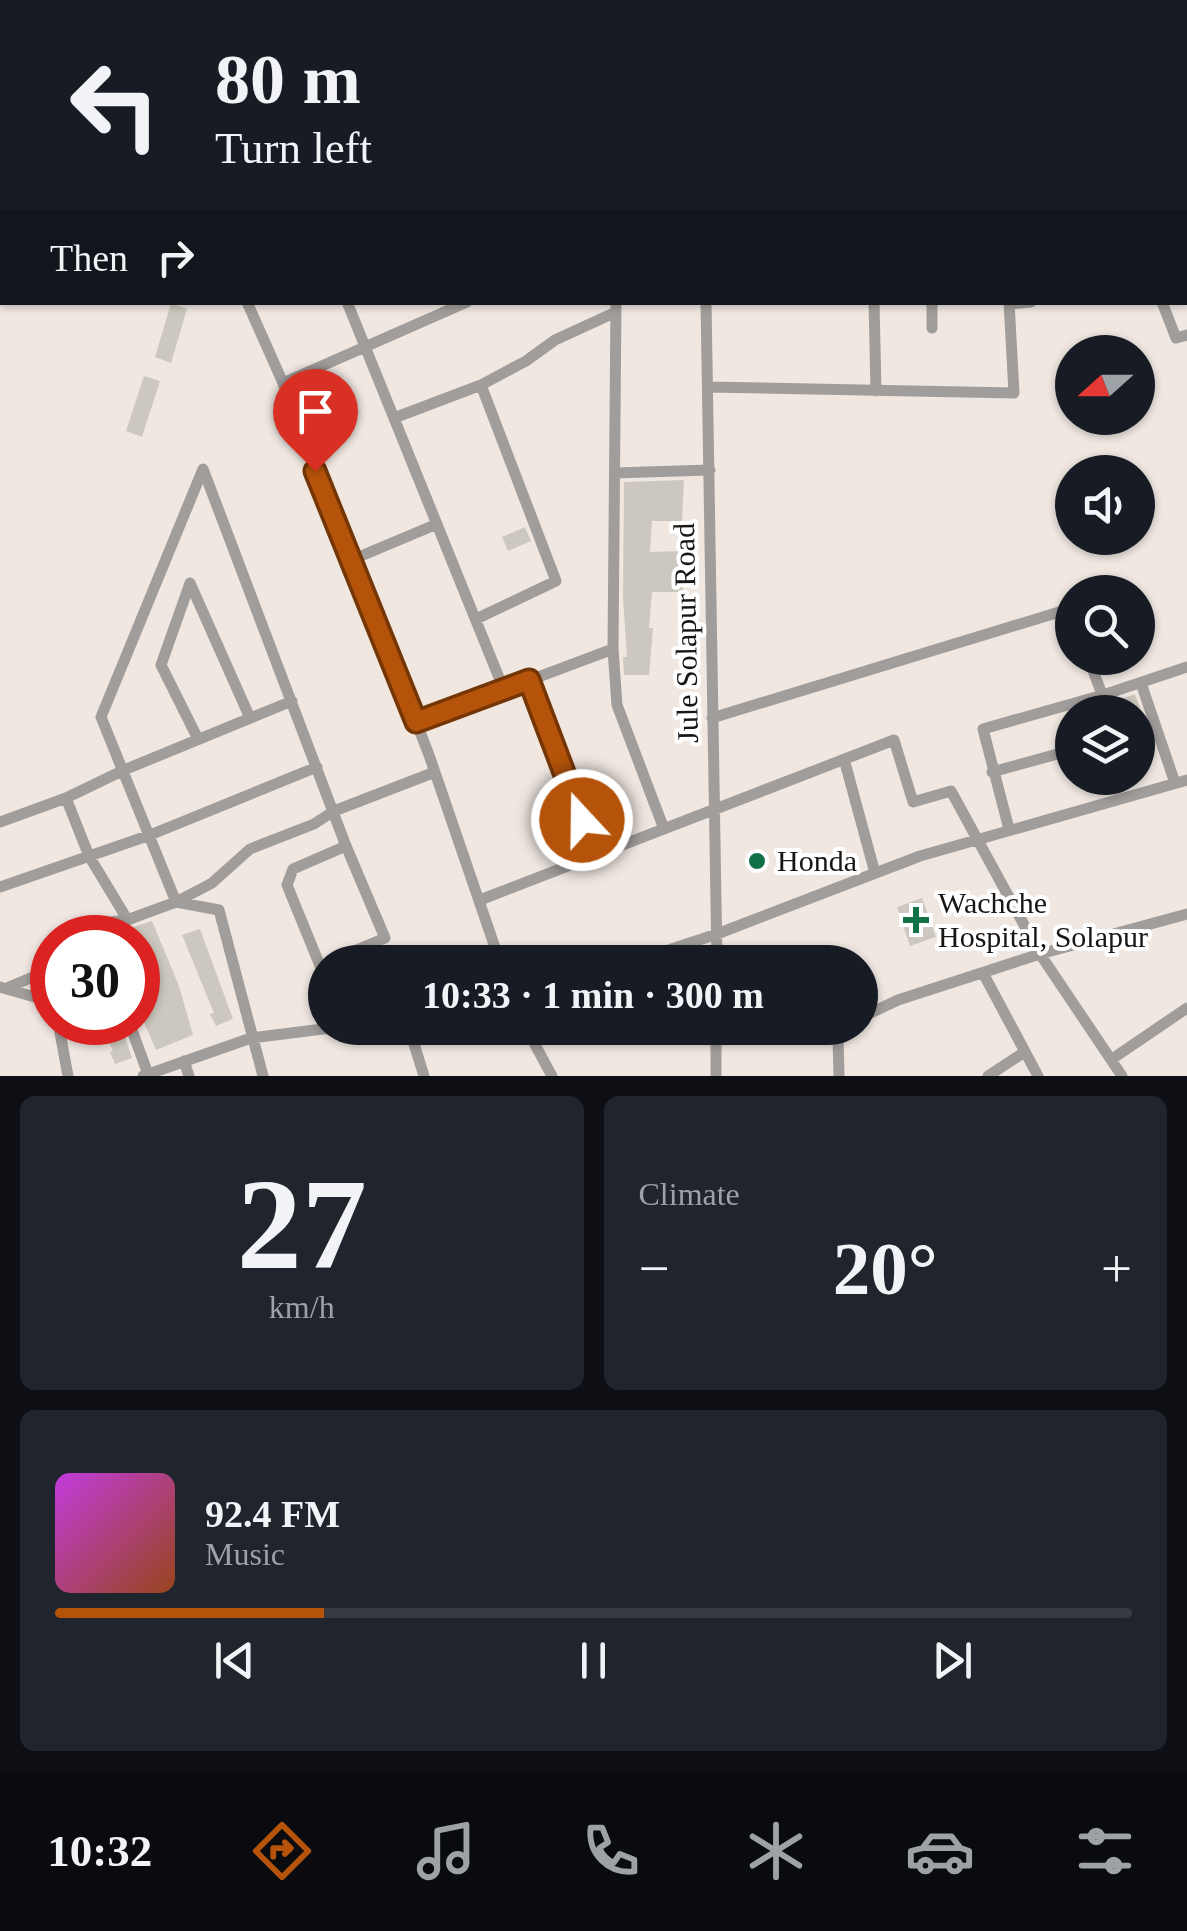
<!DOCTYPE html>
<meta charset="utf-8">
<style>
:root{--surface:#171b24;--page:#20242c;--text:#f1f3f6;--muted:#9ea1a6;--line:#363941;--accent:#b45309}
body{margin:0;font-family:Georgia,serif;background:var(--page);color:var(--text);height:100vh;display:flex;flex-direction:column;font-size:38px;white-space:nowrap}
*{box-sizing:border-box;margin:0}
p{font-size:32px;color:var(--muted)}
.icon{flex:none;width:55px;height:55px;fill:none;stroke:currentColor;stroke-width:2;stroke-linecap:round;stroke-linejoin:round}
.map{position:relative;height:1076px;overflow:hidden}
.drawer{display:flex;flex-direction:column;gap:20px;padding:20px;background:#0d0f14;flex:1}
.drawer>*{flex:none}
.top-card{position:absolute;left:0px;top:0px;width:1188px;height:305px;box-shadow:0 2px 8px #0004;background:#171b24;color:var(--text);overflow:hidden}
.needle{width:65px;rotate:249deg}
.tools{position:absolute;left:1055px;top:335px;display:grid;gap:20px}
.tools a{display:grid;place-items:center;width:100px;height:100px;border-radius:50%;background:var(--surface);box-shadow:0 2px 8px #0004;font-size:50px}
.speed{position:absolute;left:30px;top:915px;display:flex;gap:20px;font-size:50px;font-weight:700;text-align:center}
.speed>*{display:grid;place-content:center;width:130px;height:130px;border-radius:50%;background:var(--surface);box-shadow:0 2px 8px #0004;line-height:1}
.speed .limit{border:15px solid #d22;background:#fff;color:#111}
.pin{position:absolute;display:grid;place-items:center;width:85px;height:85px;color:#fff;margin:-102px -42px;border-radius:50% 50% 50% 0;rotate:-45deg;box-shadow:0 0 10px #0007}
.pin .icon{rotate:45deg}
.me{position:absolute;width:110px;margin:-55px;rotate:339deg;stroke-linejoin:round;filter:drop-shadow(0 0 8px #0008)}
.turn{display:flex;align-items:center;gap:35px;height:210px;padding:0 50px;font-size:45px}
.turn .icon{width:130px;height:130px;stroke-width:2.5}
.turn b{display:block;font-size:70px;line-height:85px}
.then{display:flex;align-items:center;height:95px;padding:0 50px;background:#0003;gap:20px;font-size:38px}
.big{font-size:75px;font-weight:800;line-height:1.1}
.drawer .card{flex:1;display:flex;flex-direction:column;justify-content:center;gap:15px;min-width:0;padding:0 35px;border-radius:15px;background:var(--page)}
.drawer .dial{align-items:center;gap:0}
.dial b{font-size:130px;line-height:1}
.song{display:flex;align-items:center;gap:30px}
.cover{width:120px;height:120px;border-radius:15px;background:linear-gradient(135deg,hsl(290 70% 55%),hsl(20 70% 35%))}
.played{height:10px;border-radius:5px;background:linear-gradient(90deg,var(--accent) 25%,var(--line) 25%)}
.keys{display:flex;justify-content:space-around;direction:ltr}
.heat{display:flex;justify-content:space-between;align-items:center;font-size:55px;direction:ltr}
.drawer .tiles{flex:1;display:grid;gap:20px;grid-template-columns:1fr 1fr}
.card:last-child{grid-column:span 2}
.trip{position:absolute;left:308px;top:945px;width:570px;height:100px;border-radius:50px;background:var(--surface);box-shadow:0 2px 8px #0004;font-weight:800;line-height:100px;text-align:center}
.tab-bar{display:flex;height:160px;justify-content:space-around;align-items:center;background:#090b0e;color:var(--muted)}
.tab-bar .icon{width:70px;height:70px}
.tab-bar .current{color:var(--accent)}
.tab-bar b{font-size:45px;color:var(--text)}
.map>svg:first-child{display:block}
.building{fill:#ccc8bf}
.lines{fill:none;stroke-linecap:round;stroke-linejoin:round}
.minor{stroke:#a19d9b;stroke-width:11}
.route-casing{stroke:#753606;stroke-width:25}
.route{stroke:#b45309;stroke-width:18}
.poi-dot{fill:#107147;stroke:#fff;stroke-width:4}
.labels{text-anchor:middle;stroke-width:8;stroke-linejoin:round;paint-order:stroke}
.street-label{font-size:30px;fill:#191614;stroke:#fff}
.poi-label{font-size:30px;fill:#191614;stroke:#fff;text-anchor:start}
</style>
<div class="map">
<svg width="1187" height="1076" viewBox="0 0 1187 1076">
<rect width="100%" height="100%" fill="#f0e7e1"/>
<path class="building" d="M171,303L187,309L171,363L155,357Z
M144,376L160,381L142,437L126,431Z
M684,480L682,521H652L650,552L685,551L683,592H652L649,628H653L649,675H624L623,657H627L623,598L624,482Z
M525,527L531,541L508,551L502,537Z
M1135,694L1152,744L1138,748V712H1118L1115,701Z
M617,816L623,831L602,839L596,822Z
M922,898L936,937L910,946L897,907Z
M152,921L179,986L193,1035L156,1050L138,1009V938L107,936Z
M200,929L233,1019L216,1026L210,1014L214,1013L182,935Z
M100,1022H120L132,1058L115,1064L110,1052L113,1051Z"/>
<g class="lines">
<path class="minor" d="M129,0L130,2
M221,0L222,2
M531,0L532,2
M866,0L867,2
M997,0L998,2
M1180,0L1181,2
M145,2L151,0
M355,2L360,0
M516,2L522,0
M549,2L555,0
M728,2L729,0
M789,2V0
M829,2L834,0
M981,2L986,0
M1056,2L1061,0
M1096,2L1098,0
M1185,99L1187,109
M1185,161H1187
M247,302L283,383L349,561L373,611L429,755L500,962
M347,302L504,690
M706,302L717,962
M874,302L876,391
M932,302V328
M1162,302L1176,338L1187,335
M1009,304L1031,302
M283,383L467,302
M708,387L1014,393L1009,302
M394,418L481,385L526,361L555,340L616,312
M615,473L710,470
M349,561L437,524
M476,619L556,581L481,385
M613,649L617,705L664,829
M1088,658L1109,712
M529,680L595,854
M1141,683L1175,783
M712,718L1069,609L1072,619
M416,723L613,649L616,302
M198,739L161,665L190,583L250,718
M844,759L875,873
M992,772L1072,750
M66,798L89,856L124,914
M0,822L66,798L124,770L292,701
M1009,829L983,729L1103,695L1187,667
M0,887L150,835L317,767
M480,900L894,740L913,802L951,791L1040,954L1122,1076
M79,938L94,924L127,920L176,902L212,883L250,849L314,824L334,811L435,772
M632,962L717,934L920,856L1187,780
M983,973L1038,1076
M325,978L287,885L293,869L346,846
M0,987L38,998L52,1014
M9,987L52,969
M860,1018L898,1000L1040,954L1187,914
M58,1022L68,1076
M129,1022L148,1074
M409,1028L424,1076
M526,1028L552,1076
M1112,1059L1187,1008
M184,1061L189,1076
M143,1076L251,1038L331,1028
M263,1076L219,910L176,902L101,717L203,469L346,846L385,938L328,962
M716,1076V1028
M839,1076L838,1038L850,1028
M988,1076L1023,1053"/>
</g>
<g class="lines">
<defs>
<path id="route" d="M315,471L416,722L529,680L582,820"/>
</defs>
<use href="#route" class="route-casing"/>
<use href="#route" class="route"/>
</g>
<g class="poi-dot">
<circle cx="757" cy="861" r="10"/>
<path d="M911 905h10v10h10v10h-10v10h-10v-10h-10v-10h10z"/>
</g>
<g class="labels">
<g class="street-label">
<text transform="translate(686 633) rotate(-91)" y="10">Jule Solapur Road</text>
</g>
<g class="poi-label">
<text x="777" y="871">Honda</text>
<text x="938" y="913">Wachche<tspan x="938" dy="34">Hospital, Solapur</tspan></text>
</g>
</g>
</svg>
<div class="tools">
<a><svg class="needle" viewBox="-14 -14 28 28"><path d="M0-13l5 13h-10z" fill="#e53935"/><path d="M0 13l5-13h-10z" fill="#9ea1a6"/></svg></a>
<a><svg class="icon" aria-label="sound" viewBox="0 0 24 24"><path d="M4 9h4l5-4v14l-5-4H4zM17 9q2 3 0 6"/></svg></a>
<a><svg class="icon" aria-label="search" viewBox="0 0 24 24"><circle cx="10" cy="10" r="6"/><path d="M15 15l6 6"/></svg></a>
<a><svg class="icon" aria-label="layers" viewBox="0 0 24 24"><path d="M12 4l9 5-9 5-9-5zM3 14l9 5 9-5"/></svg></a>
</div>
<div class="speed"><div class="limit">30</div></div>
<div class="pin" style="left:315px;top:471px;background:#d93025"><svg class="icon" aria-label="arrive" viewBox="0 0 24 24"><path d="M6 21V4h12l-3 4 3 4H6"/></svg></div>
<svg class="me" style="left:582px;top:820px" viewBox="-20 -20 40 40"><circle r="17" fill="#b45309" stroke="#fff" stroke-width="3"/><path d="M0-11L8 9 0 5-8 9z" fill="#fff"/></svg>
<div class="trip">10:33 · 1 min · 300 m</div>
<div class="top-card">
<div class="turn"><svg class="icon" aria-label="left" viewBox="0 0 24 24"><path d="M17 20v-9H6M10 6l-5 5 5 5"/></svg><div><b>80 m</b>Turn left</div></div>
<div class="then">Then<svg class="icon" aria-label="right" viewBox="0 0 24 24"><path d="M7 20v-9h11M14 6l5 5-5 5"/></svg></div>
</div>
</div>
<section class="drawer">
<div class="tiles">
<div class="card dial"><b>27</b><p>km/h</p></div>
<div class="card"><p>Climate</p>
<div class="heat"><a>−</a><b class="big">20°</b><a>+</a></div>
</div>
<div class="card">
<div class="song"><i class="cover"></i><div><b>92.4 FM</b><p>Music</p></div></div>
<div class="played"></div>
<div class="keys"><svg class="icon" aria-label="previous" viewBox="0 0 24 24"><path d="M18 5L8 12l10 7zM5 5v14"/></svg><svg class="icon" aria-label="pause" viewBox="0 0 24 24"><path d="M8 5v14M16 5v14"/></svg><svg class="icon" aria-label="next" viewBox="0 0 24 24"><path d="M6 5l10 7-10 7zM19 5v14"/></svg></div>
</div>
</div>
</section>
<nav class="tab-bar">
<b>10:32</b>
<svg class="icon current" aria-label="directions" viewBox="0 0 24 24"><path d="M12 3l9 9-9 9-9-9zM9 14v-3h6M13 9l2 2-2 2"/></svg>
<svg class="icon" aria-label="music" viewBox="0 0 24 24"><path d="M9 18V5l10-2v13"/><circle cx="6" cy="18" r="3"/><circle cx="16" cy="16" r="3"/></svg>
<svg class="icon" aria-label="phone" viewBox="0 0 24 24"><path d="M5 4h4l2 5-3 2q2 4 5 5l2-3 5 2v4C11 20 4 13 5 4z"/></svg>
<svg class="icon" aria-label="climate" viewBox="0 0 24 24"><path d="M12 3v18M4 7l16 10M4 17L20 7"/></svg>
<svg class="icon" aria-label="car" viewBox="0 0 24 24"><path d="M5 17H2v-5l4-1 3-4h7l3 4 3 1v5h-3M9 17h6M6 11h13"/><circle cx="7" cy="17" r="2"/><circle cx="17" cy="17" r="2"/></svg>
<svg class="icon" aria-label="filters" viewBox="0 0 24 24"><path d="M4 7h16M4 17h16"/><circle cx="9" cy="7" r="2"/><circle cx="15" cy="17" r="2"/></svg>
</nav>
